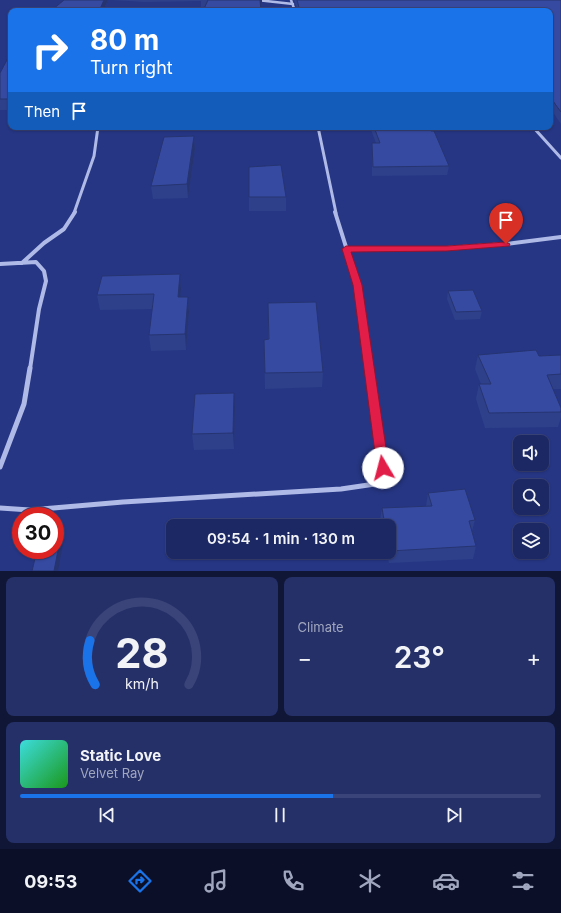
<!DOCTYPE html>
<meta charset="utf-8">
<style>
:root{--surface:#1c2863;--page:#253069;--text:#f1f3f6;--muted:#a0a6be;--line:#3a4478;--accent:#1a73e8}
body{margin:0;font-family:Inter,sans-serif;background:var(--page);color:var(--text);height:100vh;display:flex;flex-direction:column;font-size:15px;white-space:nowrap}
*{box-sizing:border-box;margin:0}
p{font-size:13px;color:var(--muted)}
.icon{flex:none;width:22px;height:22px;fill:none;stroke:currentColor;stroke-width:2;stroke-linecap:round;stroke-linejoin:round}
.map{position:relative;height:571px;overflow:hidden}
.sheet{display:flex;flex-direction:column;gap:6px;padding:6px;background:#0f1636;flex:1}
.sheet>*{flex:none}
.hud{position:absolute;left:8px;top:8px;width:545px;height:122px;border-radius:8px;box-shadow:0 1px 3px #0004,0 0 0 1px var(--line);background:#1a73e8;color:#fff;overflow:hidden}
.buttons{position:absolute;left:513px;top:435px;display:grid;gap:8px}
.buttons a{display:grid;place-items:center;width:36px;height:36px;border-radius:8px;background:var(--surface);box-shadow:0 1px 3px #0004,0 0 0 1px var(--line);font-size:20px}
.speed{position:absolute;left:12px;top:507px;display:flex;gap:8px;font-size:20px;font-weight:700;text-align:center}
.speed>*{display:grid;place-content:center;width:52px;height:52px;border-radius:50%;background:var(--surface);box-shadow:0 1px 3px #0004,0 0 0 1px var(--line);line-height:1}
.speed .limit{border:6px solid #d22;background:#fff;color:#111}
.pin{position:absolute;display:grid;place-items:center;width:34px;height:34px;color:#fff;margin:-41px -17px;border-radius:50% 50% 50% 0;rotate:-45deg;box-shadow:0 0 4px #0007}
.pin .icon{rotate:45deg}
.me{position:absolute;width:44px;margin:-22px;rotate:352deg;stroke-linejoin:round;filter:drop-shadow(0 0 3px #0008)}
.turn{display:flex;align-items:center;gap:14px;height:84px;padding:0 16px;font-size:18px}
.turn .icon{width:52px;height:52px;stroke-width:2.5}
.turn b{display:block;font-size:28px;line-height:34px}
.then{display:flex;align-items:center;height:38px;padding:0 16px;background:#0003;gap:8px;font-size:15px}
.big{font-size:30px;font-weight:600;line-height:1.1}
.sheet .widget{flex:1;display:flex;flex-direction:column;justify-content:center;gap:6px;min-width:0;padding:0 14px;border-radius:8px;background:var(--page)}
.sheet .dial{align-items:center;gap:0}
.dial svg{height:104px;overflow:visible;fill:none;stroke:var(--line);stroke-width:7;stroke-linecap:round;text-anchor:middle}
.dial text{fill:var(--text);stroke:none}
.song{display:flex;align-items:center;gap:12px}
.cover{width:48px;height:48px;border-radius:6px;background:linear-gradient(135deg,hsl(180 70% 55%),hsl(120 70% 35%))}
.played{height:4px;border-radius:2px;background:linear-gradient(90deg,var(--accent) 60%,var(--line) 60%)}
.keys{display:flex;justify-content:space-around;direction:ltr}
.heat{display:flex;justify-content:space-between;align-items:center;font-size:22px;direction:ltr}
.sheet .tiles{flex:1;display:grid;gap:6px;grid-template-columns:1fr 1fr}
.widget:last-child{grid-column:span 2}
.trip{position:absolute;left:166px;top:519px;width:230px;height:40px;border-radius:8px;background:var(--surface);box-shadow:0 1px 3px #0004,0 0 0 1px var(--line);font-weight:600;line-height:40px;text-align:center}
.dock{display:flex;height:64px;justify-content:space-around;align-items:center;background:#0b1028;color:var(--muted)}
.dock .icon{width:28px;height:28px}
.dock .active{color:var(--accent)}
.dock b{font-size:18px;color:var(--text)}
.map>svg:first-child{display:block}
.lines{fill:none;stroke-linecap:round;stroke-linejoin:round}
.minor-far3{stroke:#afbae7;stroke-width:2.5}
.minor-far2{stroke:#afbae7;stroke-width:3}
.minor-far1{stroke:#afbae7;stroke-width:4}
.minor{stroke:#afbae7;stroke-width:5}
.wall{fill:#2e408a}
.shaded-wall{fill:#263471}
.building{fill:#364aa1;stroke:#263471}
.route{fill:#e11d48;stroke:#92132f}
</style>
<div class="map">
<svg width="561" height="571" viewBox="0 0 561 571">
<rect width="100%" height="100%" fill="#263684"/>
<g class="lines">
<path class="minor-far3" d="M257,0L293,4
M291,0L295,11"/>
<path class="minor-far2" d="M318,127L336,213
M533,127L561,158
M74,213L94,156L98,127"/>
<path class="minor-far1" d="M335,212L358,285L369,369
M346,249L447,248L506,244L561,237
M22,263L44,243L64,229L75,212
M0,264L36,262L44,271L46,281L39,309L30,369"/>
<path class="minor" d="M0,467L24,404L30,368
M0,508L30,510L123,502L341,489L375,484L383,468L369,368"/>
</g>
<path class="wall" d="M64,0H108L103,11H53L52,10Z
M112,0H262V3L260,4L201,7V1L145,2Z
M294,0H561V124L550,108V11H298Z
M11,58V110H0V73Z
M371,127H430L449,166L447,175L372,176V143H376L371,130Z
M194,136L195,149L188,198L153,199L151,186Z
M249,197H286V211H249Z
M180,274L181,289L180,297H188L189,312L186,350L151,351L149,335L152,309L100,310L97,295Z
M448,291L482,311L480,319L455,320L447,299Z
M268,303L323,372L322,387L265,389L264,340L268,339Z
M478,355L539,356L561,355V389H553L561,408V417L558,427L485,428L476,399L479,384H481L475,369Z
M235,409L234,449L194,450L192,434Z
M428,493L475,520L472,531L476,546L473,559L389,563L386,552H389V526H381L380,520L382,508L426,506Z"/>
<path class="shaded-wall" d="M104,0H108L103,11H100V9Z
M260,0H262V3L260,4Z
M194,136L195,149L188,198L187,184Z
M180,274L181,289L179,312L178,297Z
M188,297L189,312L186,350L185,334Z
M234,393L235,409L234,449L233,433Z
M61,535L63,543L58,571H54Z"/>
<path class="building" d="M64,0H104L100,9L52,10Z
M208,0H260L261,11H203Z
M297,0H561V112L550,97V11H300Z
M8,58H11V99H0V73Z
M374,127H430L431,131H434L449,166L373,167L372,143H380Z
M194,136L187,184L151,186L164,137Z
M281,165L286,197H249V167Z
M180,274L178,297H188L185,334L149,335L154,294L97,295L102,276Z
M473,290L482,311L456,312L448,291Z
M316,302L323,372L265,373L264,340L269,339L268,303Z
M536,350L539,356L561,355V374L547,375L561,408V412L489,413L479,384H491L478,355Z
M234,393L233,433L192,434L195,394Z
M465,489L475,520L469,521L476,546L390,551L389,544V526H385L382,508L432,506L428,493Z
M55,535H61L54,571H32L37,550H55Z"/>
<path class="route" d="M506,242L510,244L509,246L447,251L351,252L362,285L389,468L388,472L383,473L379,472L377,468L353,285L342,249L346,246H447Z"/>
</svg>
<div class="buttons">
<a><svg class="icon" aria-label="sound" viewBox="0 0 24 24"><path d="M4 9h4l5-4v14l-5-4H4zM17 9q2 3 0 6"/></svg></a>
<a><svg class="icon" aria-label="search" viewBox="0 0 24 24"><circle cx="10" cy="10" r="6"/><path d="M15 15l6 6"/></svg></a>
<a><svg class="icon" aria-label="layers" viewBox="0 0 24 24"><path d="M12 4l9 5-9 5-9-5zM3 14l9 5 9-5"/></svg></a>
</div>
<div class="speed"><div class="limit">30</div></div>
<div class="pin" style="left:506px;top:244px;background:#d93025"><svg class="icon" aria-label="arrive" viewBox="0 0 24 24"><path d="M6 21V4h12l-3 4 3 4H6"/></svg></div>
<svg class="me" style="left:383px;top:468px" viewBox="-20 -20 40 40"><circle r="19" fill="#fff"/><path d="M0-13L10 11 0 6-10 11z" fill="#e11d48"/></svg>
<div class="trip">09:54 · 1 min · 130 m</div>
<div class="hud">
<div class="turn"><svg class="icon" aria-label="right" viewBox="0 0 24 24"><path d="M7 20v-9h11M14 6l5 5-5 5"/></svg><div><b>80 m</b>Turn right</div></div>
<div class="then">Then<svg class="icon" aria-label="arrive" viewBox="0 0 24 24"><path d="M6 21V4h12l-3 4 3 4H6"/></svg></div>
</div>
</div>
<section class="sheet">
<div class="tiles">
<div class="widget dial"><svg viewBox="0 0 100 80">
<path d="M14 69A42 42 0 1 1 86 69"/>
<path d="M14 69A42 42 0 0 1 10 35" stroke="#1a73e8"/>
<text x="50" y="56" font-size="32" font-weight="700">28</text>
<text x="50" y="72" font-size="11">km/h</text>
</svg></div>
<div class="widget"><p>Climate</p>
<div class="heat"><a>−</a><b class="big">23°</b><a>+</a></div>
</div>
<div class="widget">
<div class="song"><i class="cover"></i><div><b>Static Love</b><p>Velvet Ray</p></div></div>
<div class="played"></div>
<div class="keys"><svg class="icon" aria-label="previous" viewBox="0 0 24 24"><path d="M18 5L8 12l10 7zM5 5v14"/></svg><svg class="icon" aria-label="pause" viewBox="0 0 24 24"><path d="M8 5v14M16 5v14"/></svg><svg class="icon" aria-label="next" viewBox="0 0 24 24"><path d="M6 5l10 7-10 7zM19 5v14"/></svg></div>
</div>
</div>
</section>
<nav class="dock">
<b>09:53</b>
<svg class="icon active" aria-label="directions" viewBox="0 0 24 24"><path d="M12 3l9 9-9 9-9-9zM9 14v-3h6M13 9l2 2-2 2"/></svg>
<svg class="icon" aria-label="music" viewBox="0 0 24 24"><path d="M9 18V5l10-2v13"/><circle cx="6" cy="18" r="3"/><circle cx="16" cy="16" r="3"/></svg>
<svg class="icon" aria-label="phone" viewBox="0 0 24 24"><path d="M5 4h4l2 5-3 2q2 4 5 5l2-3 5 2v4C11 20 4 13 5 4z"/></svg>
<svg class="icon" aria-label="climate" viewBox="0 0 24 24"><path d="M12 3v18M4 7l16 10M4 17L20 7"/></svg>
<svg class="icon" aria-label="car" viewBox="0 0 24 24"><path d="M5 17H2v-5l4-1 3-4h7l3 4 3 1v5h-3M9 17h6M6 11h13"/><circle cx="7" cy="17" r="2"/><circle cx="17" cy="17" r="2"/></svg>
<svg class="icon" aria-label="filters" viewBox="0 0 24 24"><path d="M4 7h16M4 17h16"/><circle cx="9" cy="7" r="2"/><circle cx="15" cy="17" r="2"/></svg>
</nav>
